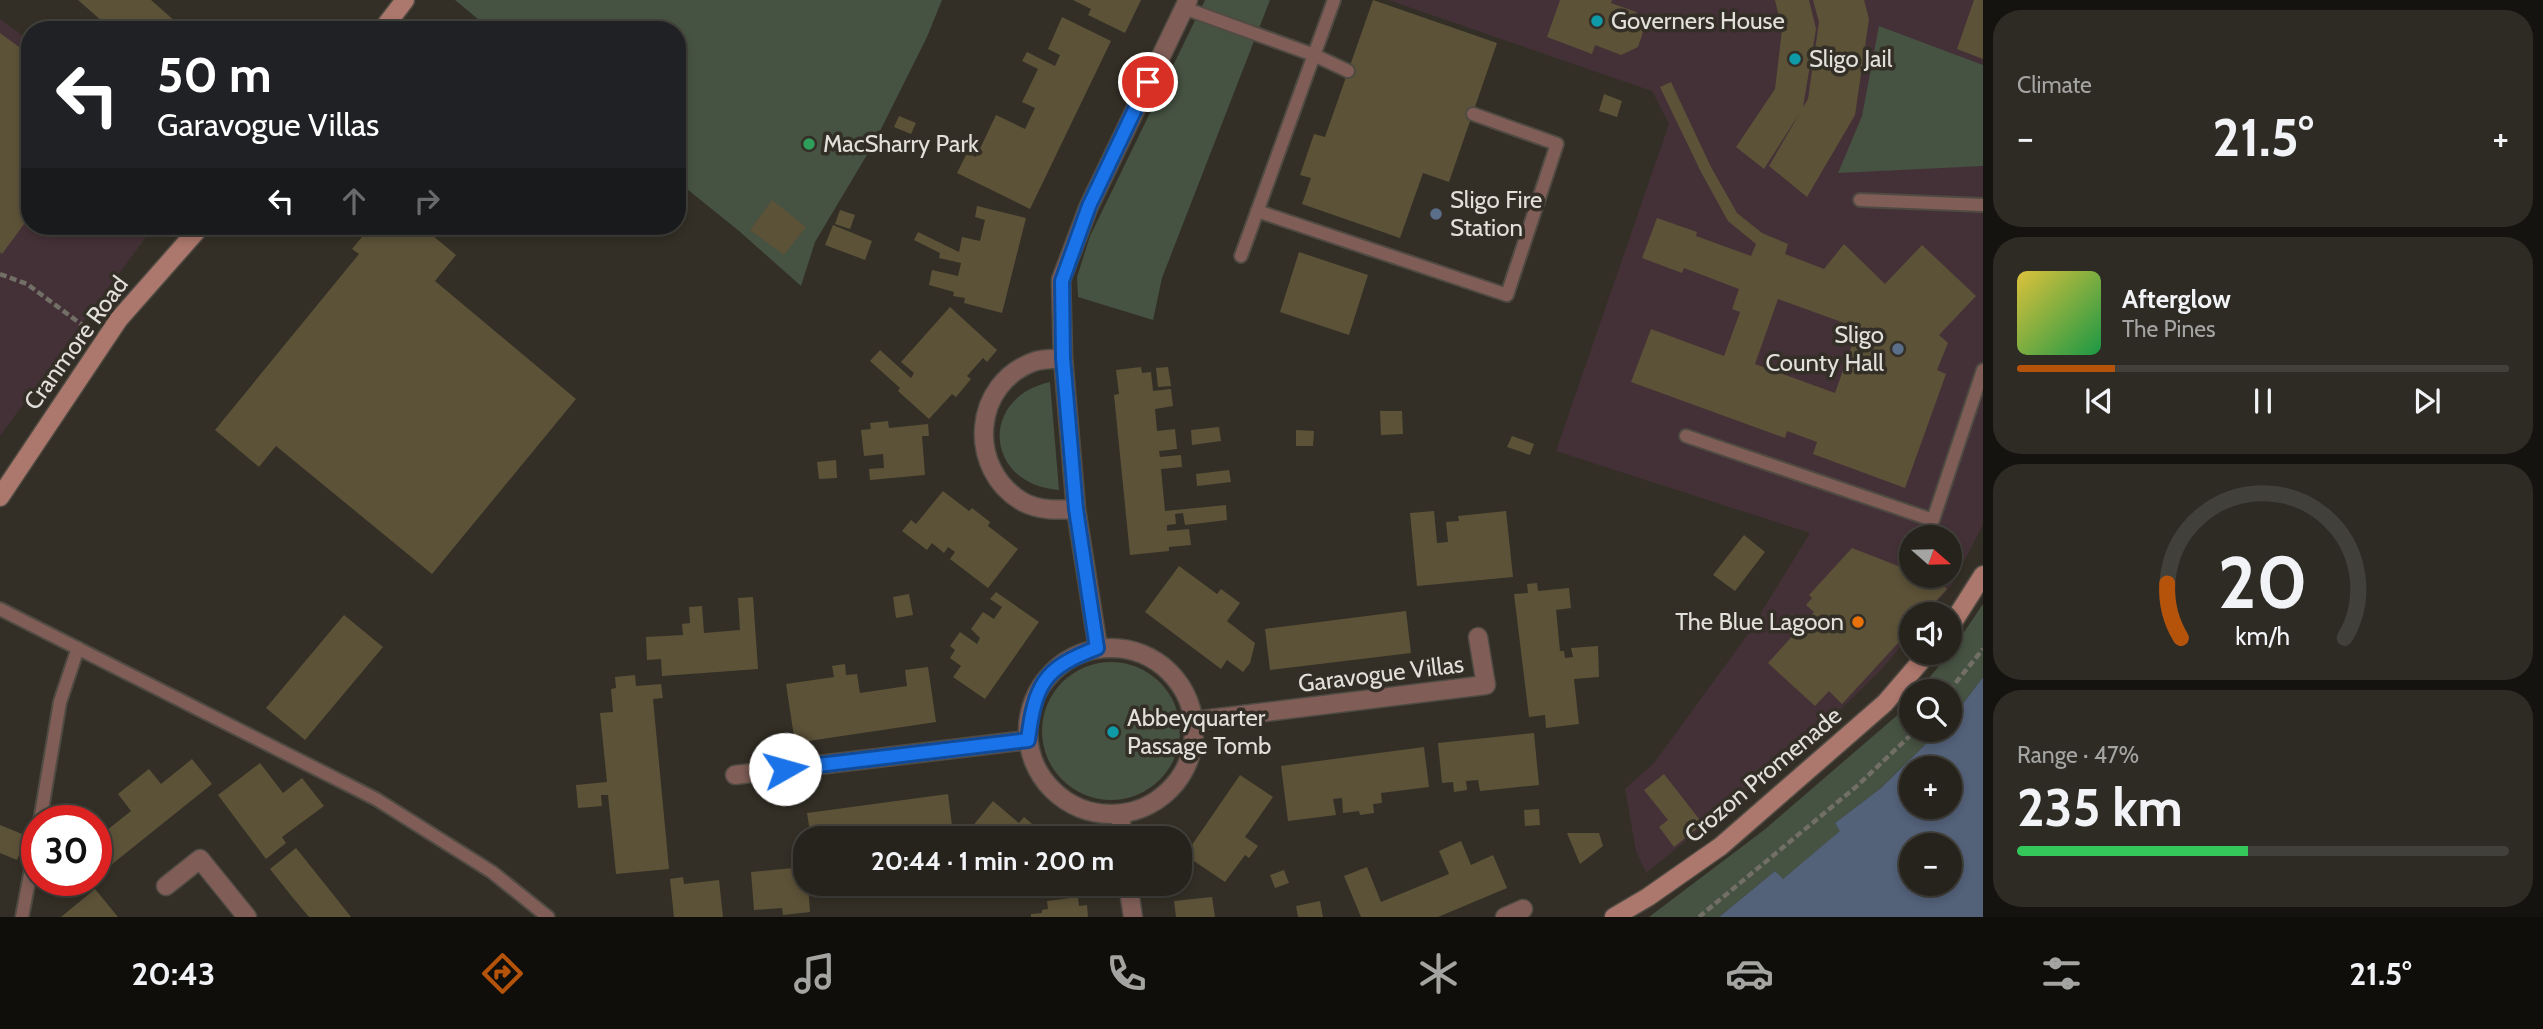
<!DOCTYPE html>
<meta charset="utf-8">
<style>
:root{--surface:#26231c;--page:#2e2b25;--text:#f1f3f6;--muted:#a4a4a3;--line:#42403b;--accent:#b45309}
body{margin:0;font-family:Cabin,sans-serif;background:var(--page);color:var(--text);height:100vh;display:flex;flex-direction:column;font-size:26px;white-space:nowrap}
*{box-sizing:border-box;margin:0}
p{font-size:23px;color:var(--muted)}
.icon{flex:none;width:38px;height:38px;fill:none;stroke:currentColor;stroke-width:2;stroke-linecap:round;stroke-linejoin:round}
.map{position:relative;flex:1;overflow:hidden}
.panel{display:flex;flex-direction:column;gap:10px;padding:10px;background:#15130f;width:560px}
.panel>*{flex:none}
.hud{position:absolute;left:21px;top:21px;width:665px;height:214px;border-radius:28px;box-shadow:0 4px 10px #0003,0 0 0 2px var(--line);background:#202124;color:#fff;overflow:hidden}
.needle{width:46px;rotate:110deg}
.tools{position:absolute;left:1899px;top:525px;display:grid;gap:14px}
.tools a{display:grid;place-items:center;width:63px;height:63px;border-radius:50%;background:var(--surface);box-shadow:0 4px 10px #0003,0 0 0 2px var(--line);font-size:35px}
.speed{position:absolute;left:21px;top:805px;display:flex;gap:14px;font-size:35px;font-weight:700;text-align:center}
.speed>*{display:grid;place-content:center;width:91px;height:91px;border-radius:50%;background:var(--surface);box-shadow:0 4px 10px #0003,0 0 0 2px var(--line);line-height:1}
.speed .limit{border:10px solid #d22;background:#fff;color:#111}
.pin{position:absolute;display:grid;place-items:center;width:60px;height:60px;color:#fff;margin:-30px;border:4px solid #fff;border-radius:50%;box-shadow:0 2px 7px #0007}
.me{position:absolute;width:77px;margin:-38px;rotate:83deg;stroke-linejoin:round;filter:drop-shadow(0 0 5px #0008)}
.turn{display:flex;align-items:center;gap:24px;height:147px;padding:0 21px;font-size:32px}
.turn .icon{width:91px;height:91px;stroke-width:2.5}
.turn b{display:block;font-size:49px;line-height:60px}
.lanes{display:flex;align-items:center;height:66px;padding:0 21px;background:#0003;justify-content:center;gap:35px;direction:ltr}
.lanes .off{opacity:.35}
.big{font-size:52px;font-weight:800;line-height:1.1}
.panel .card{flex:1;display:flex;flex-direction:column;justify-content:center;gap:10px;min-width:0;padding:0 24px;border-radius:28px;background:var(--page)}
.panel .dial{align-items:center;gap:0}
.dial svg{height:182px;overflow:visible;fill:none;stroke:var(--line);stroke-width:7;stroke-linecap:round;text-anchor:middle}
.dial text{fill:var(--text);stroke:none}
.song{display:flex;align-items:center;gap:21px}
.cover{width:84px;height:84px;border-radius:10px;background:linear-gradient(135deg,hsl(50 70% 55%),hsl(140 70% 35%))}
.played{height:7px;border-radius:4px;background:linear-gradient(90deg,var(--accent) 20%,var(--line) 20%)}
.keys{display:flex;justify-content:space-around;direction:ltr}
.heat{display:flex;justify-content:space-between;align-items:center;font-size:38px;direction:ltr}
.charge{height:10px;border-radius:5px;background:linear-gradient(90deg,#34c759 47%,var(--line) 0)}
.trip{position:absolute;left:793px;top:826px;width:399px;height:70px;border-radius:28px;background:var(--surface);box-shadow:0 4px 10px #0003,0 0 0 2px var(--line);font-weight:800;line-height:70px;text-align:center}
.dock{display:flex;height:112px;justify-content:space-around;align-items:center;background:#0f0e0b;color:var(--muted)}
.dock .icon{width:49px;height:49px}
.dock .on{color:var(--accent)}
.dock b{font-size:32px;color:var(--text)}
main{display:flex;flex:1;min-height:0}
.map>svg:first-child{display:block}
.commercial{fill:#443137;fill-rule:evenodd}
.green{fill:#465242}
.water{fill:#536179;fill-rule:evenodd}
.building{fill:#5c5238;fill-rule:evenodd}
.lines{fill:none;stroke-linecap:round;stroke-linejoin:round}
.lane-casing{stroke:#4f4b43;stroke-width:16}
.street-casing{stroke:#4f4b43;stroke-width:21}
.secondary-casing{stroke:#4f4b43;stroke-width:21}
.path{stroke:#726f67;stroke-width:4.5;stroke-dasharray:7 3.5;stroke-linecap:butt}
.lane{stroke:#805e57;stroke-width:12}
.street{stroke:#805e57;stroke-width:18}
.secondary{stroke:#ac776c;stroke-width:18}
.route-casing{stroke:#114b97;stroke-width:18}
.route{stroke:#1a73e8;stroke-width:12}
.culture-dot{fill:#0f9aa8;stroke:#332f26;stroke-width:2.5}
.leisure-dot{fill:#2e9e5b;stroke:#332f26;stroke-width:2.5}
.service-dot{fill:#5c6f8a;stroke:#332f26;stroke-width:2.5}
.food-dot{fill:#e8710a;stroke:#332f26;stroke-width:2.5}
.labels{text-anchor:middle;stroke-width:7;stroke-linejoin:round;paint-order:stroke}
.poi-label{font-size:24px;fill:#e2e0da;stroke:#332f26;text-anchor:start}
.street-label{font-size:24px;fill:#e2e0da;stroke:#332f26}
</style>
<main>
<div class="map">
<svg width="1983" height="917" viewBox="0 0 1983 917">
<rect width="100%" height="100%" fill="#332f26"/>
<path class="commercial" d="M1388,0H1983V525L1951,586L1927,614H1911V634L1881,670L1801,748L1646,873L1636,851L1625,789L1654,763L1746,637L1810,533L1556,451L1669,124L1652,91ZM1911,537H1950V576H1911Z
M0,19L30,41V226H154L0,436Z"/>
<path class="green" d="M455,0H942L927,37L874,143L815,242L801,286L739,231L677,181V30H491Z
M1205,0H1270L1162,278L1153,320L1078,297L1077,277L1090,236Z
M1879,26L1983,65V166L1838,173L1862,116Z
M1050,382L1059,490C985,485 978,398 1050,382Z
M1983,604V677L1950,721V691H1918L1950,653Z
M1042 731a69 69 0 1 1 138 0a69 69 0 1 1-138 0Z
M1911,700V730H1940L1881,788L1835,823L1841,831L1782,880L1775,871L1719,917H1649L1764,830L1901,712Z"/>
<path class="water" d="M1983,677V917H1719L1775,871L1783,879L1840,831L1835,823L1881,788L1940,730H1950V721ZM1911,768H1950V807H1911ZM1950,845V884H1911V845Z"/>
<path class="building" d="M78,0H151L185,30H112Z
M1073,0H1141L1125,33L1088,15L1091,9Z
M1373,0L1497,43L1449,182L1423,173L1400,238L1302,204L1311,178L1300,175L1314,134L1325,137Z
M1560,0H1612L1611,3L1636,12L1644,29L1638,47L1621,55L1595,45L1592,54L1547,37Z
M1775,0H1809L1816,29L1803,107L1808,99L1819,22L1813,0H1864L1869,19L1855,115L1807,197L1769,166L1801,111L1764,169L1736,147L1775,89L1782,30Z
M1974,0H1983V59L1957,49Z
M1062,17L1111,41L1030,209L957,173L967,153L976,157L996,115L1025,129L1035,108L1022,102L1038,69L1022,61L1027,52L1055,66L1060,55L1048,49Z
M0,33L30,55V216L2,254L0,252Z
M1671,82L1711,167L1737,213L1762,233L1788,244L1785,254L1824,269L1844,244L1885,284L1922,245L1976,296L1939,335L1948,343L1937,370L1946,374L1905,488L1813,454L1817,442L1787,431L1785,438L1631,382L1651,329L1724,356L1740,312L1732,309L1739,289L1684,268L1682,273L1642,258L1657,218L1697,232L1696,236L1751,256L1756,244L1728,221L1701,172L1660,87ZM1778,299L1858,328L1835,393L1755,364Z
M1604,94L1622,101L1617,117L1599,111Z
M899,116L916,123L911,134L894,127Z
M772,200L806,227L784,255L750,230Z
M977,206L1026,218L1002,313L964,303L965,298L953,296L954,292L929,285L932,270L958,276L961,263L939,258L940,253L914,240L918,232L959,252L962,237L980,241L985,220L975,217Z
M840,210L855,215L850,229L835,224Z
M833,225L872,241L865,260L825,245Z
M371,226H421L456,255L435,281L576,399L432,574L276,446L259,467L215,430L359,254L352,249Z
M1299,252L1368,275L1349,335L1280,312Z
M950,307L997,350L987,362L983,358L967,376L971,379L956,397L952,394L929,419L898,391L900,388L870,361L880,350L911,378L914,373L901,362Z
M1141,367L1142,373L1151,372L1153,391L1171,389L1173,406L1155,409L1157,431L1175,429L1177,449L1159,451L1160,457L1181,455L1182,467L1161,469L1165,511L1226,505L1227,520L1185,525L1183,513L1175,514L1176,524L1167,525V531L1189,529L1191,545L1169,547V551L1130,555L1114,395L1119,394L1116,370Z
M1168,367L1171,386L1158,387L1156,368Z
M1380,411H1402L1403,434L1381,435Z
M888,421L889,428L928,424L929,436H922L925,475L870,480L869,469L884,468L883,454L864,456L861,430L871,429L870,423Z
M1219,427L1221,441L1192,445L1191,430Z
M1296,430L1314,431L1313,446H1296Z
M1512,436L1534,444L1530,455L1507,447Z
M836,460L837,478L819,479L817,462Z
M1229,470L1231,482L1197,486L1196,474Z
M943,491L969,511L972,508L990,522L988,526L1018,549L988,588L950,559L955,552L948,547L944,553L932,543L927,550L902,531L911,520L916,524Z
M1434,511L1437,543L1448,542L1446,522L1459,521L1458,516L1506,511L1513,577L1417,586L1410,513Z
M1744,535L1765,552L1735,591L1713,575Z
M1852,548L1911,571V576H1924L1938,581L1947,589L1924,614H1911V629L1842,704L1829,691L1815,706L1768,663L1814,612L1806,605L1812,598L1809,595Z
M1179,566L1217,594L1221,589L1240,603L1227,621L1255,643L1250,663L1243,672L1227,660L1221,669L1145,612Z
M1537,583L1538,591L1569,588L1571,608L1556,610L1560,651H1564L1565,658L1573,657L1571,648L1598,646L1599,677L1574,679L1579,724L1546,728L1545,715L1529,717L1514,594L1528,593L1527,584Z
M996,592L1039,622L985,699L953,677L961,666L950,658L955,650L950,646L960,632L977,644L980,638L971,629L983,612L994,619L1002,607L990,599Z
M909,594L913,615L896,618L893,597Z
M753,597L758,669L662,676L661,659L647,660L646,637L683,635L682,624L690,623L689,607L702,606L704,633L740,630L738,598Z
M1406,611L1411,653L1270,670L1265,629Z
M344,615L383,647L305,740L266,708Z
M845,664L846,675L857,674L860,693L907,686L905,670L928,667L936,722L795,743L786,684L834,677L832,666Z
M635,675L636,686L661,684L663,698L653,699L669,869L616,874L608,795H601L602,806L578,808L576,785L607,782L600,713L613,712L611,689L616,688L615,677Z
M1534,733L1539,785L1480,791L1478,780L1466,781L1467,790L1454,792L1453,782L1442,783L1438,743Z
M1424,747L1429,787L1381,793L1382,803L1373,804L1374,813L1360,815L1359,811L1343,813L1342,798L1333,799L1336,815L1288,821L1281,766Z
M192,759L212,784L96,877V839L131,811L118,794L149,769L161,784Z
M260,763L283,793L302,778L324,806L282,837L286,843L266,859L218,795Z
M1664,774L1703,824L1674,847L1659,827L1668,820L1644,790Z
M1240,775L1273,797L1245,837L1258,846L1249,858L1245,855L1225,882L1185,855Z
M948,794L953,833L916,838H811L807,813Z
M993,801L1019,823L1024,817L1046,836L1044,838H963Z
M1539,809L1540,825L1525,826L1524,810Z
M0,825L27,836L17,860L0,853Z
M1567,833H1599L1603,846L1580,864Z
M1461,841L1471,865L1493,855L1507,888L1438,917H1361L1344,876L1367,867L1381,902L1449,874L1439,851Z
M296,848L344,908L351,917H309L293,898L270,869Z
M805,867V884H808L810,912L783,915L782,908L754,910L751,872Z
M1284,870L1289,883L1275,888L1270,875Z
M683,877L684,884L719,880L723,917H674L670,879Z
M1030,884H1048L1041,893Z
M95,889L118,917H61Z
M1078,897L1079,906L1087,905L1088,917H1031V914L1042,913V910L1048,909L1047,901Z
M1212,897L1215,917H1176L1174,901Z
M1320,901L1323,917H1298L1296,906Z"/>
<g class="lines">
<defs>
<path id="lane" d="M1184,8L1314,55L1348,71
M1860,200L1983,205
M1257,211L1507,295L1557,144L1473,114
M1241,256L1334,0
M1686,436L1933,520L1983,370
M0,609L376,799L492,872L548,917
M40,821L60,702L78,648
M22,917L37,838"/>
<path id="street" d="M1063,358C1054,359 1044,359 1036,361C972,382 966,469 1023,502C1040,511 1058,510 1076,509
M1098,648L1076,509L1063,358L1061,280L1089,206L1188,0
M1028 731a83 83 0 1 1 166 0a83 83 0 1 1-166 0Z
M1193,721L1486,685L1478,637
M735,775L1028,740
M1120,815L1123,838
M1128,884L1133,917
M166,886L200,859L247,917
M1505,917L1523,909"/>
<path id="secondary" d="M382,30L405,0
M0,497L119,319L201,226
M1950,627L1983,575
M1614,917L1648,897L1721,846L1885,703L1928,653"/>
</defs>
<use href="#lane" class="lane-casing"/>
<use href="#street" class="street-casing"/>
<use href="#secondary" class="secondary-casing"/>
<path class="path" d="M0,274L27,284L85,327
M1949,691L1983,649
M1699,917L1857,786L1916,730"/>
<use href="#lane" class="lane"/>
<use href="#street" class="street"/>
<use href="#secondary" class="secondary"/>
</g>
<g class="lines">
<defs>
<path id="route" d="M785,769L1028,740C1035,684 1044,668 1097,648L1076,509L1063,358L1062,281L1089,206L1148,82"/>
</defs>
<use href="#route" class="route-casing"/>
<use href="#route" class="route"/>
</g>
<g class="culture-dot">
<circle cx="1597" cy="21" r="7"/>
<circle cx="1795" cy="59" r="7"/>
<circle cx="1113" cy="732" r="7"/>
</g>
<circle class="leisure-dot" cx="809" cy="144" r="7"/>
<g class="service-dot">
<circle cx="1436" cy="214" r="7"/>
<circle cx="1898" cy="349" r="7"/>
</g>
<circle class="food-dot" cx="1858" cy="622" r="7"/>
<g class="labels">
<g class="poi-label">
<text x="1611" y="29">Governers House</text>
<text x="1809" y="67">Sligo Jail</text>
<text x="823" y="152">MacSharry Park</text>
<text x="1450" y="208">Sligo Fire<tspan x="1450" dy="28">Station</tspan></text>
<text x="1884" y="343" text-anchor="end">Sligo<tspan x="1884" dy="28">County Hall</tspan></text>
<text x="1844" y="630" text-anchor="end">The Blue Lagoon</text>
<text x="1127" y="726">Abbeyquarter<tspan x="1127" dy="28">Passage Tomb</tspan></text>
</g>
<g class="street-label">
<text transform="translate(76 343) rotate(-54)" y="8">Cranmore Road</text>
<text transform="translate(1381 674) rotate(-7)" y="8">Garavogue Villas</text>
<text transform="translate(1763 775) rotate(-40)" y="8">Crozon Promenade</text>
</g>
</g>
</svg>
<div class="tools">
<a><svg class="needle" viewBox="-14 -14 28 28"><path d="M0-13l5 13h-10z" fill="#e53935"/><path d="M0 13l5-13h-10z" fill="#a4a4a3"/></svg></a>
<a><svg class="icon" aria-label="sound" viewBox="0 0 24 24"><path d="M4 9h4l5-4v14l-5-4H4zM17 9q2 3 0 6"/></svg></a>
<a><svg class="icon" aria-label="search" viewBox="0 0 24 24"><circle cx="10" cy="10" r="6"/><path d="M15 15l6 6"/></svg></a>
<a>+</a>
<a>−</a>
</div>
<div class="speed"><div class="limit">30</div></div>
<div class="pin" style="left:1148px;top:82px;background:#d93025"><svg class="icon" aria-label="arrive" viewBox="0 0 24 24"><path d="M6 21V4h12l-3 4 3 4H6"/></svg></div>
<svg class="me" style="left:785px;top:769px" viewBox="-20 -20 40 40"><circle r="19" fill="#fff"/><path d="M0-13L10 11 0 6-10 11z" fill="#1a73e8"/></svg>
<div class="trip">20:44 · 1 min · 200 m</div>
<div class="hud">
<div class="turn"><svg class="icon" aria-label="left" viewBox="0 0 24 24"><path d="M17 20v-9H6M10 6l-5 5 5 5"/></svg><div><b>50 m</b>Garavogue Villas</div></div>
<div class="lanes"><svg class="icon" aria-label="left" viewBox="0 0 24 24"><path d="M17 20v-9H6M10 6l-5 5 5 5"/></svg><svg class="icon off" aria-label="ahead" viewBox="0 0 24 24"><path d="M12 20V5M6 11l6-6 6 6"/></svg><svg class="icon off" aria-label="right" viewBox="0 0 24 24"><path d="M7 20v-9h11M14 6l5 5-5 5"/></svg></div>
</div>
</div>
<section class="panel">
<div class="card"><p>Climate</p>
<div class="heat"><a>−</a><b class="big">21.5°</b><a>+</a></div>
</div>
<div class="card">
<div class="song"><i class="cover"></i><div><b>Afterglow</b><p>The Pines</p></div></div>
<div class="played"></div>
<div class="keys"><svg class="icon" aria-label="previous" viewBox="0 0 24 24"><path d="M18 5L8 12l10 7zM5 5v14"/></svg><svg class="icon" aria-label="pause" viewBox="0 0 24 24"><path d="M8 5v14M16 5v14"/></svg><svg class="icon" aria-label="next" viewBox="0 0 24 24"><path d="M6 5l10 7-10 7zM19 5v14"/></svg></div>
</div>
<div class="card dial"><svg viewBox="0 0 100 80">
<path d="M14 69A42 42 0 1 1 86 69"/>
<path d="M14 69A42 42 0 0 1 8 45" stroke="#b45309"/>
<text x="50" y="56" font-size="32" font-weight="700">20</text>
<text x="50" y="72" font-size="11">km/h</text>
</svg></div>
<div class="card"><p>Range · 47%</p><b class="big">235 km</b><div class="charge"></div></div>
</section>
</main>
<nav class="dock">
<b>20:43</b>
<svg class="icon on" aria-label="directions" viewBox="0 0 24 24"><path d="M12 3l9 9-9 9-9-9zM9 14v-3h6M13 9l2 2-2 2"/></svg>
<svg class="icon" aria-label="music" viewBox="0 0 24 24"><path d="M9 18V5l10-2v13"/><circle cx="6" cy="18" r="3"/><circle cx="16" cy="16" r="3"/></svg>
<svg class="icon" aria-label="phone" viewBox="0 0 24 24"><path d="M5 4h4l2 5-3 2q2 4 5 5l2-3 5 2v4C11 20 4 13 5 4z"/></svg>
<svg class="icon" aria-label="climate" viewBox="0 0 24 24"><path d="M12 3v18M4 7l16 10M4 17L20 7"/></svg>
<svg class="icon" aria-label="car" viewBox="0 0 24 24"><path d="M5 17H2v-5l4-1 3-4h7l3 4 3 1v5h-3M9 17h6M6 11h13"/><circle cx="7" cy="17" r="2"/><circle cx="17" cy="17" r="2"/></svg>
<svg class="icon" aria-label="filters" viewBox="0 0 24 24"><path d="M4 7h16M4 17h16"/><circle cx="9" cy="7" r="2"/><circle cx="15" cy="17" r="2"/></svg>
<b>21.5°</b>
</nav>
